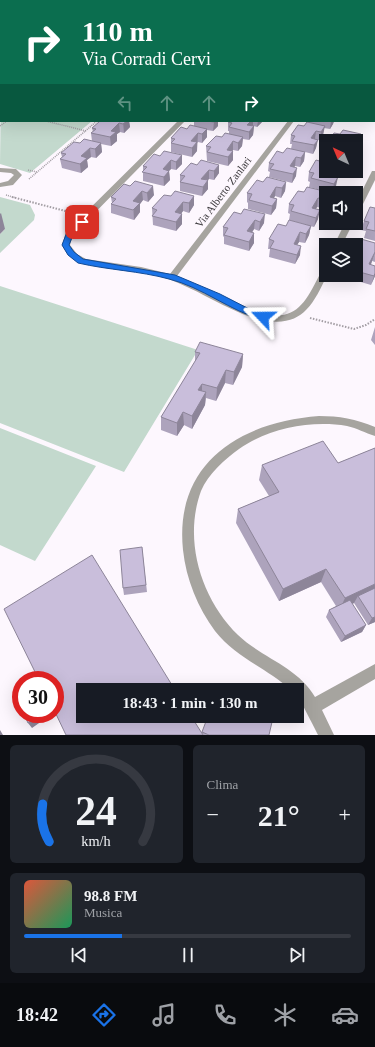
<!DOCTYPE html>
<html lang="it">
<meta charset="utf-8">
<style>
:root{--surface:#171b24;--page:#20242c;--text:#f1f3f6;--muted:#9ea1a6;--line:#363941;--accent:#1a73e8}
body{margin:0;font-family:"Times New Roman",serif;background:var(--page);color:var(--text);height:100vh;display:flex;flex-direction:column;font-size:15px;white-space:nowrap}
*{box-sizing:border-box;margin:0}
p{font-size:13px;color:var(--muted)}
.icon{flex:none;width:22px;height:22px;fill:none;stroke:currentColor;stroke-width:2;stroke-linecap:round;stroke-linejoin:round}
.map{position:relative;height:735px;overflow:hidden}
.side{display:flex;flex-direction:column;gap:10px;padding:10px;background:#0d0f14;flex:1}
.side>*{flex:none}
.hud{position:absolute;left:0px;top:0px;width:375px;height:122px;box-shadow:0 4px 16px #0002;background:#0b6e4f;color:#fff;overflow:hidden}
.needle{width:26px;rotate:316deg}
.buttons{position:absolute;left:319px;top:134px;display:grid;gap:8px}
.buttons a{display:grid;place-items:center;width:44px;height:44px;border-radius:0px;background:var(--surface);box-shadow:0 4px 16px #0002;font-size:20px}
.speed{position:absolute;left:12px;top:671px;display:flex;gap:8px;font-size:20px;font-weight:700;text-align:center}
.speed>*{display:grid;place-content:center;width:52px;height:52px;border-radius:50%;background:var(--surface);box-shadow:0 4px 16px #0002;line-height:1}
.speed .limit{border:6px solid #d22;background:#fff;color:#111}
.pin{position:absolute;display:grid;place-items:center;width:34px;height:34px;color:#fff;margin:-17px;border-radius:8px;box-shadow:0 2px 6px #0006}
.me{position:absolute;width:44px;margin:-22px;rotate:293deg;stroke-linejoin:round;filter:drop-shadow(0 0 3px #0008)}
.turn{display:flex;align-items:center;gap:14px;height:84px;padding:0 16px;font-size:18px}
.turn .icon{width:52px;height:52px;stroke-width:2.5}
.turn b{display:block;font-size:28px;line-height:34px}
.lanes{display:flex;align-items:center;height:38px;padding:0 16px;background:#0003;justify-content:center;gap:20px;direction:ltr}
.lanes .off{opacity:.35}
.big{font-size:30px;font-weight:800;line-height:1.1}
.side .widget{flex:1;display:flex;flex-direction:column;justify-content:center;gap:6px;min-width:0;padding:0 14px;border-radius:6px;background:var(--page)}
.side .dial{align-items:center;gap:0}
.dial svg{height:104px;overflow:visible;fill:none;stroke:var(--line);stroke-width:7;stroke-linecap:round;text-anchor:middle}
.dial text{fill:var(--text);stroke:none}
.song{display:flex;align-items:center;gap:12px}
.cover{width:48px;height:48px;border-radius:6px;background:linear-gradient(135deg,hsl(10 70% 55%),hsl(150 70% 35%))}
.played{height:4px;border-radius:2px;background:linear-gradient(90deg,var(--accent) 30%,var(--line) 30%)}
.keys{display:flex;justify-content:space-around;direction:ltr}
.heat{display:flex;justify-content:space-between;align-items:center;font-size:22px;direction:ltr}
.side .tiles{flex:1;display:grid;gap:10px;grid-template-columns:1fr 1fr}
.widget:last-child{grid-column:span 2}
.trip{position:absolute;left:76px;top:683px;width:228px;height:40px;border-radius:0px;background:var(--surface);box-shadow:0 4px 16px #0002;font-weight:800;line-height:40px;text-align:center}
.dock{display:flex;height:64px;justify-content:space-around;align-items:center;background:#090b0e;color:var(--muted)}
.dock .icon{width:28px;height:28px}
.dock .active{color:var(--accent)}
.dock b{font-size:18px;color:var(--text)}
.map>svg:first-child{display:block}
.green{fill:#c3d9cd}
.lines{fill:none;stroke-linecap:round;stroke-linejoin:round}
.path-far1{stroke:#a39ea4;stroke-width:1.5;stroke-dasharray:1 1;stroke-linecap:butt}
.path{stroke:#a39ea4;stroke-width:2;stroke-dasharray:1.5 1.5;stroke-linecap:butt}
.street{fill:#a6a49f;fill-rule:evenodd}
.secondary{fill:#7e7c74;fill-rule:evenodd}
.wall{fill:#ada3bc}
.shaded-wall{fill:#8d8599}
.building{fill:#c9bedb;stroke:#8d8599}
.route{fill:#1a73e8;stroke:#114b97}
.labels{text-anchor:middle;stroke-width:4;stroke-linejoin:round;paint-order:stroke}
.far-street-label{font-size:11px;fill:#3e3b3f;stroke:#fdf7fe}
</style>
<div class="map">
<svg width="375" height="735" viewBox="0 0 375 735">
<rect width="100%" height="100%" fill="#fdf7fe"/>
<path class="green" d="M1,85V121H92L30,173L0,164Z
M0,197L30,205L35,215L34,220L0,253V234L5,229L0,228Z
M0,286L198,350L124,472L0,423Z
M0,428L96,466L35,561L0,545Z"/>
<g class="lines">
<path class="path-far1" d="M44,0L46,1
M46,121L86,131
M0,126L7,121
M28,170L37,172
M29,179L97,121
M6,195L16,198"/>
<path class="path" d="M12,197L73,213
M310,318L354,329L366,325L375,319"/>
<path class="street" d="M374,108H375V113H374Z
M178,121H185L73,235L70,245L77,254L86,259L141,267L170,274L288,121H294L177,276L260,313C295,322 304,305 319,276C321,271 321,268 326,266V275H327C311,310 299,329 257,319C220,308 189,282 150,274C131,270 92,269 76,261C69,257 65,251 62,245L66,232Z
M0,168L16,169L22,175L13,185L0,187V183L8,181L14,175L11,173L0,172Z
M372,171H375V180L360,210L356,212V203Z
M345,223H353L342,245H334Z
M319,416C339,416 356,419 375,427V436C365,433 357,428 347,426C311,420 269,428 239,449C225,459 208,474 201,491C183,540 201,599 238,635C262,658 298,667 315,697L375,664V679L322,710L334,735H318C314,726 297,696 297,690H291C267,668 236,658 215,631C198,608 186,579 183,550C174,463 240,422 319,416Z"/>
<path class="secondary" d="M0,77H1L0,82Z"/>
</g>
<path class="wall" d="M83,0H96L94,1H83Z
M129,121L130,127L124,133L120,132L117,134V141L111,146L101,144L102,152L96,158L91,157L87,160L88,167L81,173L62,168L60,159L62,157L61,153L80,143L92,141L91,133L93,132L92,128Z
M194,121H218V126L213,131L207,130V137L202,143L198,142L197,143V151L192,157L171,152V138L187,129L194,126Z
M229,121H262V122L257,127L254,126L253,135L249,140L243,139L242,146L238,151L233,150L232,151L233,160L228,166L207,161L206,146L222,137L229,134V131H228V122Z
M310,121H334L333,124L330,129L324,128L323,135L320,140H317L316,148L313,154L305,152L304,161L300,167L295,166L294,167L296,176L292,183L269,177L270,172L268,171L269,163L283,153L291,149L292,144H290L291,135L310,123Z
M340,134H361L359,143L356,148V141H329Z
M182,155V164L176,170L171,169L169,171L170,180L164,186L143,181V166L160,156Z
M197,165H219V173L214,180L209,179L207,180H208V189L202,196L180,191V175Z
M326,171H343L340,177L334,176V177L336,186L332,193L309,187L310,182L308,181L309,172Z
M263,182H286L285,191L281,198L275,196L274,198L277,199L276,208L271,215L248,209V203L247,202V193Z
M124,184L154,195L148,202L143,200L140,204V212L134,220L111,213V204L112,203L111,197Z
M304,192H328L322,208L317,207L316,209L318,219L314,227L289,220L290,214L288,213L289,204Z
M171,196H194V205L189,213L183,211L181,214H182V224L176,231L153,225L152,208Z
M375,208V241L364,238L366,231L361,230L364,221Z
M234,212L264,223L259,231L254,229L252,233H254V243L249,251L224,244V237L223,236V227Z
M311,226L309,235L305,243L299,242L297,245L300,255L295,264L269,257L270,249H268L269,239Z
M375,243V262L372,261L371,265L375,276L371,285L344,277V275H356V245H359Z
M375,327V345L371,340Z
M195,352L243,354L242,367L233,385L225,383L216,401L206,398L205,405L192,429L184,425L177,436L161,430V417L195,362Z
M375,448V622L368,625L354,603L352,604L366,625L362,632L341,642L326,617L329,610L336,606L321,582L279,601L236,523L238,509L269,496L259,480L262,465L338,463Z
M142,547L147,592L124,595L123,588Z
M202,732L269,735H66L202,733Z"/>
<path class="shaded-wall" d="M0,42H1V50H0Z
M123,121H129L130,127L124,133Z
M212,121H218V126L213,131L214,122Z
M251,121H253V126L247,125Z
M258,121H262V122L257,127Z
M331,121H334L333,124L330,129Z
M119,123L120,132L117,134V141L111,146L110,137L111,131Z
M254,126L253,135L249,140V132Z
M325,126L323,135L320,140L321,132Z
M207,129V137L202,143V134Z
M316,131L315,139L311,138Z
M198,133L197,151L192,157V148L191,141Z
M361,134L359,143L356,148L358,140Z
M243,137L242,146L238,151V143Z
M318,140L316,148L313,154L314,145Z
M233,141V150L228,157L227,150Z
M101,143L102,152L96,158L95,149Z
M90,148L91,157L87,160L88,167L81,173L80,164L81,156Z
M233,151V160L228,166V157Z
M305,152L304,161L300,167L301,158Z
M182,155V164L176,170V162Z
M296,157L295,166L290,173V166Z
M171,160V169L169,171L170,180L164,186L163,169Z
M219,165V173L214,180V171Z
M297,168L296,176L292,183L293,174Z
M209,170V179L202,187L201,179Z
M334,171H335L334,176L330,183L331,176Z
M341,171H343L340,177Z
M338,177L336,186L332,193L334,184Z
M208,180V189L202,196L203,187Z
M286,182L285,191L281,198L282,188Z
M153,186L154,195L148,202L147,193Z
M276,187L275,196L269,206L270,197Z
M142,191L143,200L140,204V212L134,220L133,201Z
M194,196V205L189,213V203Z
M326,196V202L322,208L324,199Z
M318,198L317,207L311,217L312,208Z
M277,199L276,208L271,215L272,206Z
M183,202V211L175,222V212Z
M320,210L318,219L314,227L316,218Z
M1,213L5,229L0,234V214Z
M182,214V224L176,231V222Z
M265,214L264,223L259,231L260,222Z
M255,220L254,229L246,241L247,231Z
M311,226L309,235L305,243L306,234Z
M300,232L299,242L292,253L294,244Z
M254,233V243L249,251V242Z
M301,246L300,255L295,264L297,255Z
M375,252L372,261L367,274L369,264Z
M375,273V276L371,285Z
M243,354L242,367L233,385L234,372Z
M226,370L225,383L216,401L217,388Z
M202,384V397L198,390Z
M206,392L205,405L192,429V416Z
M183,412L184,425L177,436V423Z
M326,569L321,582L279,601L283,589Z
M375,584V593L358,596L354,603L339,611L345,598Z
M375,617V622L368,625L372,618Z
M366,625L362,632L341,642L345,636Z
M41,714H52L32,728L28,723Z
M0,730L3,735H0Z"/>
<path class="building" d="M48,0H53L55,1H45Z
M0,32H1V42H0Z
M100,121H127L123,124L119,123L111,131L116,132L110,137L91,133L96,129L92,128Z
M207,121H215L214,122Z
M229,121H251L247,125L254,126L249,132L229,127L232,123L228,122Z
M307,122L325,126L321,132L316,131L311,138L318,140L314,145L292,141L295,136L291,135L298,125L304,126Z
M190,125L207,129L202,134L198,133L191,141L197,142L192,148L171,143L175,139L171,138L181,127L187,129Z
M343,130L361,134L358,140L353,138L352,141H329L334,133L340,134Z
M225,133L243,137L238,143L233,141L227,150L233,151L228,157L207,152L211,147L206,146L216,136L222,137Z
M84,139L101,143L95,149L90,148L81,156L87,158L80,164L60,159L66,154L61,153L74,142L80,143Z
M287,148L305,152L301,158L296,157L290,166L297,168L293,174L270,169L274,164L269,163L277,151L283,153Z
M164,151L182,155L176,162L171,160L163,169L169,171L164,177L142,172L147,167L143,166L154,154L160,156Z
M326,157V171H334L331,176L338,177L334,184L311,178L314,173L309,172L316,160L323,162Z
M201,160L219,165L214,171L209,170L201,179L208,180L203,187L180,182L185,176L180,175L191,163L197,165Z
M267,177L286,182L282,188L276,187L270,197L277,199L272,206L249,200L252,194L247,193L257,180L263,182Z
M135,181L153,186L147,193L142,191L133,201L140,203L133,210L111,204L116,199L111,197L124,184L130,186Z
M307,187L328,192V193H326V196L324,199L318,198L312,208L320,210L316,218L291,211L294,205L289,204L298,191L304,192Z
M175,191L194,196L189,203L183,202L175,212L182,214L176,222L152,216L157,210L152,208L164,195L171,196Z
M370,207L375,208V231L366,229L369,222L364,221Z
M244,209L265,214L260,222L255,220L247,231L254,233L249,242L224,235L228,228L223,227L234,212L241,214Z
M289,220L311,226L306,234L300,232L294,244L301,246L297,255L270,248L274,241L269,239L278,224L286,226Z
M361,239L375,243V252L369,264L375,266V273L374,276L356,271V245H350L351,243L359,245Z
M200,342L243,354L234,372L226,370L217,388L202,384L198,390L206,392L192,416L183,412L177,423L161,417L200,353L195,352Z
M323,441L338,463L375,448V584L345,598L326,569L283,589L238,509L279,492L262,465Z
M142,547L146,585L123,588L120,550Z
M92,555L175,690H83V716H191L203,735H66L55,712V680H39L4,609Z
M375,588V617L372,618L358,596Z
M350,600L366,625L345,636L329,610Z
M21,689V707L15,694Z
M24,714H41L28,723Z
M208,716H259L272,722L269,735H209L202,732Z"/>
<path class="route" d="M80,220H82L86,222L73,235L69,245L74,252L83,259L175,275L220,294L255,312L266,315L267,317L263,320C230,311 202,287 169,279C140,271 108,270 78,263L68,255L62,245L67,232Z"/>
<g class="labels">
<g class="far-street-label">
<text transform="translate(223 192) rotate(-53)" y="4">Via Alberto Zanlari</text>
</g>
</g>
</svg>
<div class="buttons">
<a><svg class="needle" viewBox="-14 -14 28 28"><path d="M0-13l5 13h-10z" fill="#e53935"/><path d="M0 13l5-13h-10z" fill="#9ea1a6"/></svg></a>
<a><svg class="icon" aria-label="sound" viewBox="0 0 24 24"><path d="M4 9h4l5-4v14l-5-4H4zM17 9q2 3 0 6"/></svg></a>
<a><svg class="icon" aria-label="layers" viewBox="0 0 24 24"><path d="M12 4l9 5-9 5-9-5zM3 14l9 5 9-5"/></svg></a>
</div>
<div class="speed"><div class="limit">30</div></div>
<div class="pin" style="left:82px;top:222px;background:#d93025"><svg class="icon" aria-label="arrive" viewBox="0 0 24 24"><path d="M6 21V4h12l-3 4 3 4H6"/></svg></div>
<svg class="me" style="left:263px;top:317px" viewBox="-20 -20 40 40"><path d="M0-17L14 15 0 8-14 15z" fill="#1a73e8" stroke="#fff" stroke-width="4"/></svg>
<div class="trip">18:43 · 1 min · 130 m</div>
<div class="hud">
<div class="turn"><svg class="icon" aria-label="right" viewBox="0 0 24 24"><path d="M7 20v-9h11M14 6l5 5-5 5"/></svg><div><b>110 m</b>Via Corradi Cervi</div></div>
<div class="lanes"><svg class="icon off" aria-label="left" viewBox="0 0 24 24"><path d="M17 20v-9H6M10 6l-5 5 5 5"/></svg><svg class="icon off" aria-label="ahead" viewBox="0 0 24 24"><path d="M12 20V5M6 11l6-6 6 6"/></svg><svg class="icon off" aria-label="ahead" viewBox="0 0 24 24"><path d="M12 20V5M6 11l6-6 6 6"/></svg><svg class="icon" aria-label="right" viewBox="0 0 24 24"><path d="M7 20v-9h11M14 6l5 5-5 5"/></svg></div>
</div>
</div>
<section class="side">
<div class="tiles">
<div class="widget dial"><svg viewBox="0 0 100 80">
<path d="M14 69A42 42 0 1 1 86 69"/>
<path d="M14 69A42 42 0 0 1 9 40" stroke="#1a73e8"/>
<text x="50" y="56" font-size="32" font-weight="700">24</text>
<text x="50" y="72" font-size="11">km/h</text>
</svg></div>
<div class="widget"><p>Clima</p>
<div class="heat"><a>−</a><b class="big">21°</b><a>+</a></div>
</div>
<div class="widget">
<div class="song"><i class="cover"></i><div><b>98.8 FM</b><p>Musica</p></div></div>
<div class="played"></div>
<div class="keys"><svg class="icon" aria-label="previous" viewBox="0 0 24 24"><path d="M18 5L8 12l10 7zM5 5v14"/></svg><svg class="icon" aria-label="pause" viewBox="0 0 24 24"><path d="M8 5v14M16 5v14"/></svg><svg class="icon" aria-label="next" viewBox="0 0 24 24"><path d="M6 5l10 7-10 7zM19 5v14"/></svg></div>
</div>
</div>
</section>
<nav class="dock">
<b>18:42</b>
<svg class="icon active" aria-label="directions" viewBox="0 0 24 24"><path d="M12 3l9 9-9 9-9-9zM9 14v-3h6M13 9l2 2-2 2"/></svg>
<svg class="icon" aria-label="music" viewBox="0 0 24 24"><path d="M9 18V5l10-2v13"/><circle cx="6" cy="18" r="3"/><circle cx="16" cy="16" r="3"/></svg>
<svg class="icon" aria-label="phone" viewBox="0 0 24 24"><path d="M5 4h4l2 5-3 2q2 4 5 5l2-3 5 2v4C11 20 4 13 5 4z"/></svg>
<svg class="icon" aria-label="climate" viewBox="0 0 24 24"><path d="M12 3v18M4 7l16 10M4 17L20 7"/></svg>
<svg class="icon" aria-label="car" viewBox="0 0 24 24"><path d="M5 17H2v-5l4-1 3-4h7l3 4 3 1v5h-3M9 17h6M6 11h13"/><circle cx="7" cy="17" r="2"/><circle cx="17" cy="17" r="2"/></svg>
</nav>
